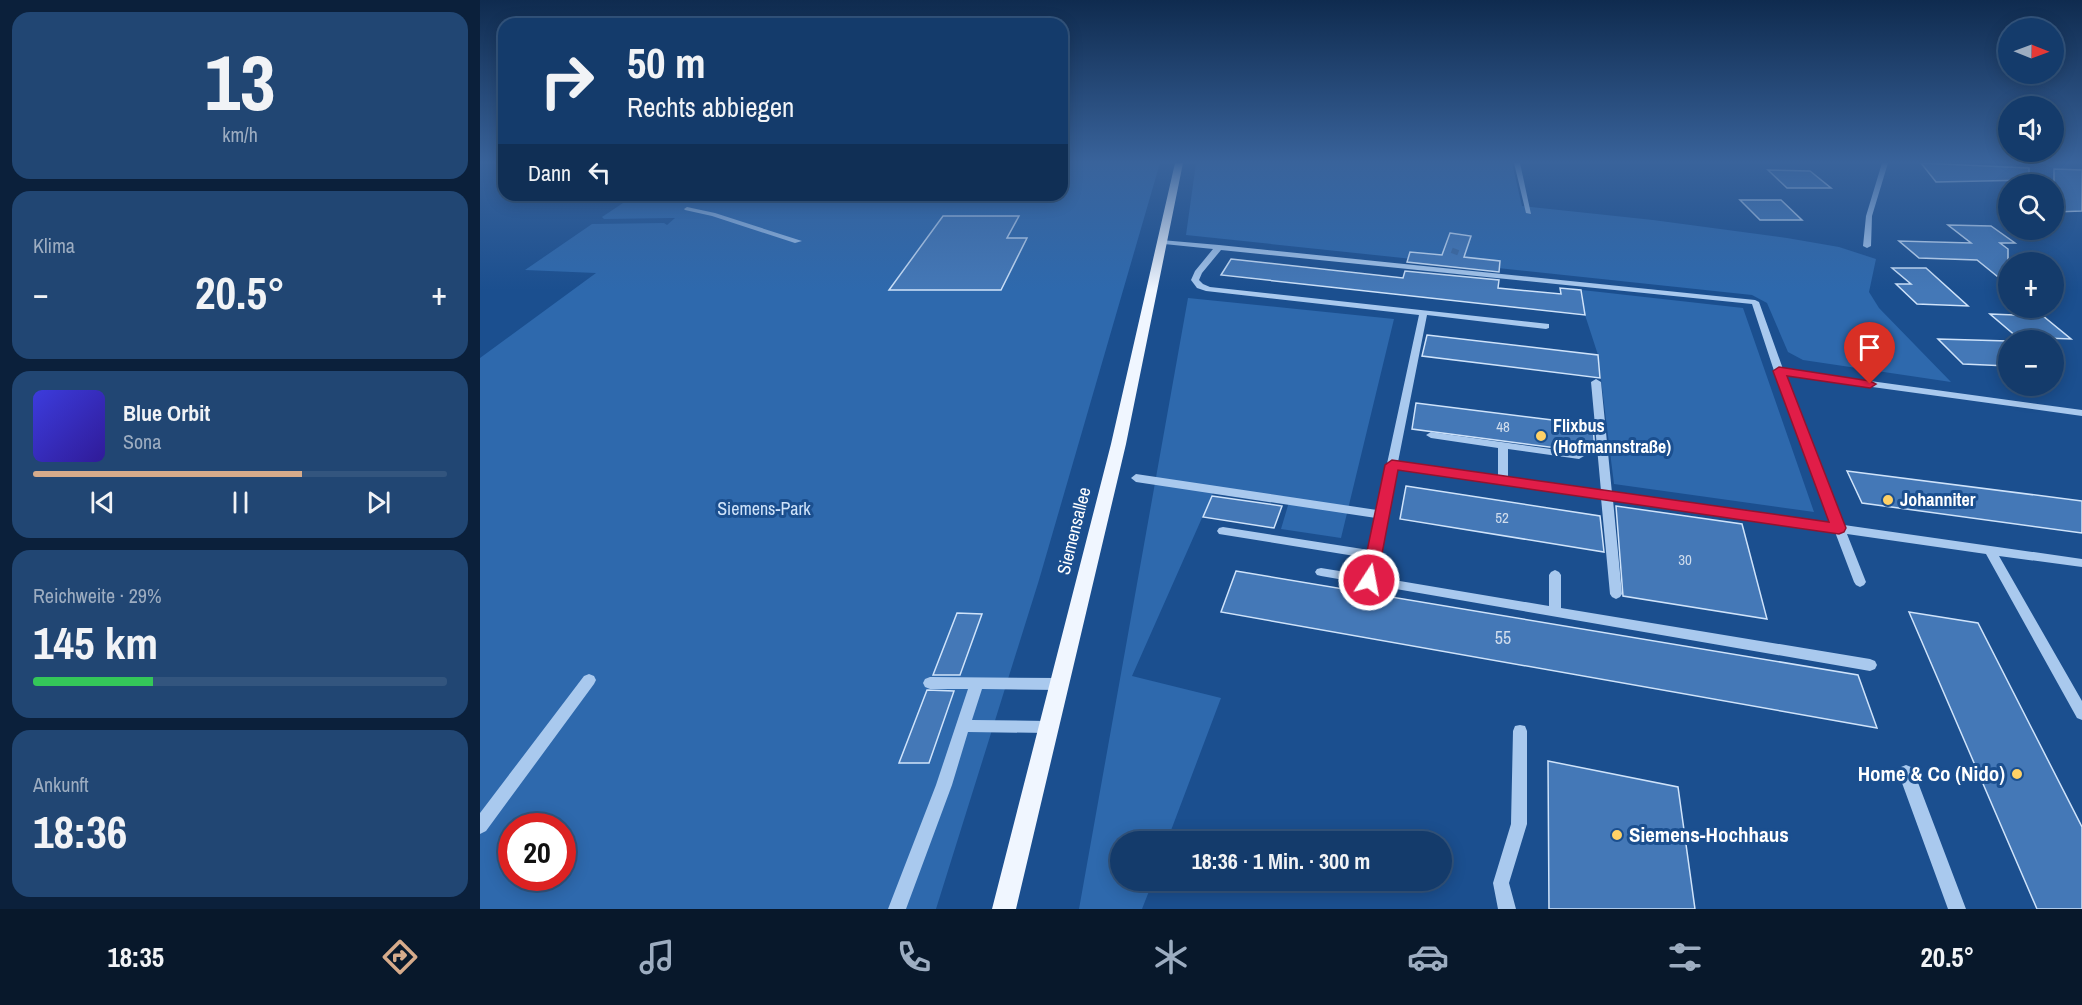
<!DOCTYPE html>
<html lang="de">
<meta charset="utf-8">
<style>
:root{--surface:#143b6b;--page:#214673;--text:#f1f3f6;--muted:#9dadc1;--line:#33557e;--accent:#d6ab8b}
body{margin:0;font-family:"Archivo Narrow",sans-serif;background:var(--page);color:var(--text);height:100vh;display:flex;flex-direction:column;font-size:22px;white-space:nowrap}
*{box-sizing:border-box;margin:0}
p{font-size:20px;color:var(--muted)}
.icon{flex:none;width:33px;height:33px;fill:none;stroke:currentColor;stroke-width:2;stroke-linecap:round;stroke-linejoin:round}
.map{position:relative;flex:1;overflow:hidden}
.details{display:flex;flex-direction:column;gap:12px;padding:12px;background:#0b203b;width:480px}
.details>*{flex:none}
.top-card{position:absolute;left:18px;top:18px;width:570px;height:183px;border-radius:18px;box-shadow:0 3px 15px #0003,0 0 0 2px var(--line);background:#143b6b;color:var(--text);overflow:hidden}
.needle{width:39px;rotate:91deg}
.tools{position:absolute;left:1518px;top:18px;display:grid;gap:12px}
.tools a{display:grid;place-items:center;width:66px;height:66px;border-radius:50%;background:var(--surface);box-shadow:0 3px 15px #0003,0 0 0 2px var(--line);font-size:30px}
.speed{position:absolute;left:18px;top:813px;display:flex;gap:12px;font-size:30px;font-weight:700;text-align:center}
.speed>*{display:grid;place-content:center;width:78px;height:78px;border-radius:50%;background:var(--surface);box-shadow:0 3px 15px #0003,0 0 0 2px var(--line);line-height:1}
.speed .limit{border:9px solid #d22;background:#fff;color:#111}
.pin{position:absolute;display:grid;place-items:center;width:51px;height:51px;color:#fff;margin:-62px -26px;border-radius:50% 50% 50% 0;rotate:-45deg;box-shadow:0 0 6px #0007}
.pin .icon{rotate:45deg}
.me{position:absolute;width:66px;margin:-33px;rotate:11deg;stroke-linejoin:round;filter:drop-shadow(0 0 4px #0008)}
.turn{display:flex;align-items:center;gap:21px;height:126px;padding:0 30px;font-size:27px}
.turn .icon{width:78px;height:78px;stroke-width:2.5}
.turn b{display:block;font-size:42px;line-height:51px}
.then{display:flex;align-items:center;height:57px;padding:0 30px;background:#0003;gap:12px;font-size:22px}
.big{font-size:45px;font-weight:800;line-height:1.1}
.details .widget{flex:1;display:flex;flex-direction:column;justify-content:center;gap:9px;min-width:0;padding:0 21px;border-radius:18px;background:var(--page)}
.details .dial{align-items:center;gap:0}
.dial b{font-size:78px;line-height:1}
.song{display:flex;align-items:center;gap:18px}
.cover{width:72px;height:72px;border-radius:9px;background:linear-gradient(135deg,hsl(240 70% 55%),hsl(250 70% 35%))}
.played{height:6px;border-radius:3px;background:linear-gradient(90deg,var(--accent) 65%,var(--line) 65%)}
.keys{display:flex;justify-content:space-around;direction:ltr}
.heat{display:flex;justify-content:space-between;align-items:center;font-size:33px;direction:ltr}
.charge{height:9px;border-radius:4px;background:linear-gradient(90deg,#34c759 29%,var(--line) 0)}
.trip{position:absolute;left:630px;top:831px;width:342px;height:60px;border-radius:30px;background:var(--surface);box-shadow:0 3px 15px #0003,0 0 0 2px var(--line);font-weight:800;line-height:60px;text-align:center}
.tabs{display:flex;height:96px;justify-content:space-around;align-items:center;background:#08182b;color:var(--muted)}
.tabs .icon{width:42px;height:42px}
.tabs .on{color:var(--accent)}
.tabs b{font-size:27px;color:var(--text)}
main{display:flex;flex:1;min-height:0}
.map>svg:first-child{display:block}
.green{fill:#2e69ad;fill-rule:evenodd}
.building{fill:#4478b7;stroke:#cfe3fa;stroke-width:1.5}
.lines{fill:none;stroke-linecap:round;stroke-linejoin:round}
.minor-tunnel{stroke:#3d69a0;stroke-width:7;stroke-dasharray:7 4;stroke-linecap:butt}
.minor{fill:#a9c9ee;fill-rule:evenodd}
.major{fill:#f0f6ff;fill-rule:evenodd}
.route{fill:#e11d48;stroke:#92132f;stroke-width:1.5}
.poi-dot{fill:#ffd166;stroke:#1b4f8f;stroke-width:2}
.labels{text-anchor:middle;stroke-width:6;stroke-linejoin:round;paint-order:stroke}
.number-label{font-size:15px;fill:#d0dded}
.poi-label{font-size:18px;font-weight:bold;fill:#fff;stroke:#1b4f8f;text-anchor:start}
.park-label{font-size:18px;fill:#cfe3fa;stroke:#1b4f8f}
.street-label{font-size:18px;fill:#fff;stroke:#1b4f8f}
.near-number-label{font-size:18px;fill:#d0dded}
.near-poi-label{font-size:21px;font-weight:bold;fill:#fff;stroke:#1b4f8f;text-anchor:end}
</style>
<main>
<section class="details">
<div class="widget dial"><b>13</b><p>km/h</p></div>
<div class="widget"><p>Klima</p>
<div class="heat"><a>−</a><b class="big">20.5°</b><a>+</a></div>
</div>
<div class="widget">
<div class="song"><i class="cover"></i><div><b>Blue Orbit</b><p>Sona</p></div></div>
<div class="played"></div>
<div class="keys"><svg class="icon" aria-label="previous" viewBox="0 0 24 24"><path d="M18 5L8 12l10 7zM5 5v14"/></svg><svg class="icon" aria-label="pause" viewBox="0 0 24 24"><path d="M8 5v14M16 5v14"/></svg><svg class="icon" aria-label="next" viewBox="0 0 24 24"><path d="M6 5l10 7-10 7zM19 5v14"/></svg></div>
</div>
<div class="widget"><p>Reichweite · 29%</p><b class="big">145 km</b><div class="charge"></div></div>
<div class="widget"><p>Ankunft</p><b class="big">18:36</b></div>
</section>
<div class="map">
<svg width="1602" height="909" viewBox="0 0 1602 909">
<rect width="100%" height="100%" fill="#1b4f8f"/>
<path class="green" d="M582,163H680L559,580L456,909H0V358L116,273L45,270L112,224L184,223L187,225L195,218L124,219L122,217L155,195H582ZM32,826H82V878H32Z
M716,163H1032L1042,206L1173,220L1307,238L1359,247L1396,259L1389,292L1399,308L1471,382L1323,360L1308,352L1287,303L1272,295L706,235Z
M1102,290L1263,308L1334,512L1134,484L1118,355L1105,315Z
M708,298L914,319L861,538L801,529L809,502L733,493L652,676L741,698L687,841L640,842V880L673,881L662,909H599Z"/>
<path class="building" d="M1441,163L1549,168V180L1456,182Z
M1574,169L1602,170V211L1574,212Z
M1288,170L1330,171L1351,188H1307Z
M1260,200H1301L1322,220H1280Z
M463,216H539L527,238H547L521,290H409Z
M1468,225L1511,226L1535,243H1520L1528,249V285L1497,260L1439,258L1419,241L1491,243Z
M970,233L991,236L984,257L1020,261L1019,272L927,262L930,252L962,255Z
M751,259L923,278L925,271L1019,280L1018,288L1081,294L1080,288L1101,290L1105,315L741,275Z
M1412,268H1446L1488,306L1437,304L1416,284H1431Z
M1510,314L1563,316L1591,339L1537,337Z
M947,335L1118,355L1120,378L942,356Z
M1458,339L1528,341V366L1483,364Z
M936,403L1113,425L1115,453L932,429Z
M1367,471L1602,501V533L1382,503Z
M926,486L1120,516L1124,552L920,519Z
M732,496L802,506L794,528L723,517Z
M1136,506L1262,524L1287,619L1143,596Z
M756,571L1378,675L1397,728L741,612Z
M1429,612L1498,623L1602,827V909H1557Z
M477,613L502,614L480,675H453Z
M447,690L474,691L449,763H419Z
M1068,761L1198,787L1215,909H1069Z"/>
<g class="lines">
<path class="minor-tunnel" d="M974,254L976,249"/>
<path class="minor" d="M1034,163H1040L1051,214L1046,213Z
M1402,163H1408L1392,216L1391,246L1387,248L1383,246L1386,216Z
M207,207L235,213L322,241L315,243L232,216L205,210L204,209Z
M681,240L739,245L1275,300L1279,302L1303,369L1602,410V416L1305,375L1364,525L1602,559V567L1519,556L1602,701V720L1597,718L1506,554L1367,534L1386,582L1384,585L1380,587L1376,585L1374,582L1355,532L1133,500L1142,594L1140,597L1136,599L1132,597L1130,594L1121,498L917,469L896,577L1069,606V575L1071,572L1075,570L1079,572L1081,575V608L1390,659L1395,661L1397,665L1395,669L1390,671L841,576L837,575L835,572L837,569L841,568L884,575L887,558L739,534L737,531L739,528L743,527L889,550L896,518L656,482L651,478L656,474L897,510L939,315L726,291L717,288L711,280L715,271L733,249L684,244H681ZM741,250L1272,304L1300,389L1351,523L1132,493L1121,382L1116,379L1111,382L1121,491L1028,478V449L1099,459L1104,456L1099,453L951,432L946,435L951,438L1018,448V476L918,462L947,315L1066,329L1069,328V324L730,287L723,284L719,280L722,273Z
M109,674L114,676L116,680L114,684L6,831L0,834V813L104,676Z
M450,677L579,678L584,680L586,684L584,688L579,690L502,689L492,720L568,721L573,723L575,727L573,731L568,733L488,732L472,785L426,909H408L456,785L488,689H450L445,687L443,683L445,679Z
M1040,725L1045,726L1047,731V824L1029,883L1036,909H1018L1013,883L1031,824L1033,731L1035,726Z
M1426,765L1431,767L1434,772L1486,909H1468L1418,772L1421,767Z"/>
<path class="major" d="M695,163H703L646,444L536,909H512L631,444Z"/>
</g>
<linearGradient id="sky" x2="0" y2="1"><stop stop-color="#0f2b4f"/><stop offset="0.56" stop-color="#39639b"/><stop offset="1" stop-color="#39639b" stop-opacity="0"/></linearGradient>
<rect width="1602" height="290" fill="url(#sky)"/>
<path class="route" d="M1299,367L1390,381L1396,384L1390,388L1307,376L1366,528L1364,532L1359,534L918,470L897,580L895,585H884L881,580L905,465L912,460L1349,522L1293,371Z"/>
<g class="poi-dot">
<circle cx="1061" cy="436" r="6"/>
<circle cx="1408" cy="500" r="6"/>
<circle cx="1537" cy="774" r="6"/>
<circle cx="1137" cy="835" r="6"/>
</g>
<g class="labels">
<g class="number-label">
<text x="1023" y="432">48</text>
<text x="1022" y="523">52</text>
<text x="1205" y="565">30</text>
</g>
<g class="poi-label">
<text x="1073" y="432">Flixbus<tspan x="1073" dy="21">(Hofmannstraße)</tspan></text>
<text x="1420" y="506">Johanniter</text>
</g>
<g class="park-label">
<text x="284" y="515">Siemens-Park</text>
</g>
<g class="street-label">
<text transform="translate(594 531) rotate(-76)" y="6">Siemensallee</text>
</g>
<g class="near-number-label">
<text x="1023" y="644">55</text>
</g>
<g class="near-poi-label">
<text x="1525" y="781">Home &amp; Co (Nido)</text>
<text x="1149" y="842" text-anchor="start">Siemens-Hochhaus</text>
</g>
</g>
</svg>
<div class="tools">
<a><svg class="needle" viewBox="-14 -14 28 28"><path d="M0-13l5 13h-10z" fill="#e53935"/><path d="M0 13l5-13h-10z" fill="#9dadc1"/></svg></a>
<a><svg class="icon" aria-label="sound" viewBox="0 0 24 24"><path d="M4 9h4l5-4v14l-5-4H4zM17 9q2 3 0 6"/></svg></a>
<a><svg class="icon" aria-label="search" viewBox="0 0 24 24"><circle cx="10" cy="10" r="6"/><path d="M15 15l6 6"/></svg></a>
<a>+</a>
<a>−</a>
</div>
<div class="speed"><div class="limit">20</div></div>
<div class="pin" style="left:1390px;top:384px;background:#d93025"><svg class="icon" aria-label="arrive" viewBox="0 0 24 24"><path d="M6 21V4h12l-3 4 3 4H6"/></svg></div>
<svg class="me" style="left:889px;top:580px" viewBox="-20 -20 40 40"><circle r="17" fill="#e11d48" stroke="#fff" stroke-width="3"/><path d="M0-11L8 9 0 5-8 9z" fill="#fff"/></svg>
<div class="trip">18:36 · 1 Min. · 300 m</div>
<div class="top-card">
<div class="turn"><svg class="icon" aria-label="right" viewBox="0 0 24 24"><path d="M7 20v-9h11M14 6l5 5-5 5"/></svg><div><b>50 m</b>Rechts abbiegen</div></div>
<div class="then">Dann<svg class="icon" aria-label="left" viewBox="0 0 24 24"><path d="M17 20v-9H6M10 6l-5 5 5 5"/></svg></div>
</div>
</div>
</main>
<nav class="tabs">
<b>18:35</b>
<svg class="icon on" aria-label="directions" viewBox="0 0 24 24"><path d="M12 3l9 9-9 9-9-9zM9 14v-3h6M13 9l2 2-2 2"/></svg>
<svg class="icon" aria-label="music" viewBox="0 0 24 24"><path d="M9 18V5l10-2v13"/><circle cx="6" cy="18" r="3"/><circle cx="16" cy="16" r="3"/></svg>
<svg class="icon" aria-label="phone" viewBox="0 0 24 24"><path d="M5 4h4l2 5-3 2q2 4 5 5l2-3 5 2v4C11 20 4 13 5 4z"/></svg>
<svg class="icon" aria-label="climate" viewBox="0 0 24 24"><path d="M12 3v18M4 7l16 10M4 17L20 7"/></svg>
<svg class="icon" aria-label="car" viewBox="0 0 24 24"><path d="M5 17H2v-5l4-1 3-4h7l3 4 3 1v5h-3M9 17h6M6 11h13"/><circle cx="7" cy="17" r="2"/><circle cx="17" cy="17" r="2"/></svg>
<svg class="icon" aria-label="filters" viewBox="0 0 24 24"><path d="M4 7h16M4 17h16"/><circle cx="9" cy="7" r="2"/><circle cx="15" cy="17" r="2"/></svg>
<b>20.5°</b>
</nav>
